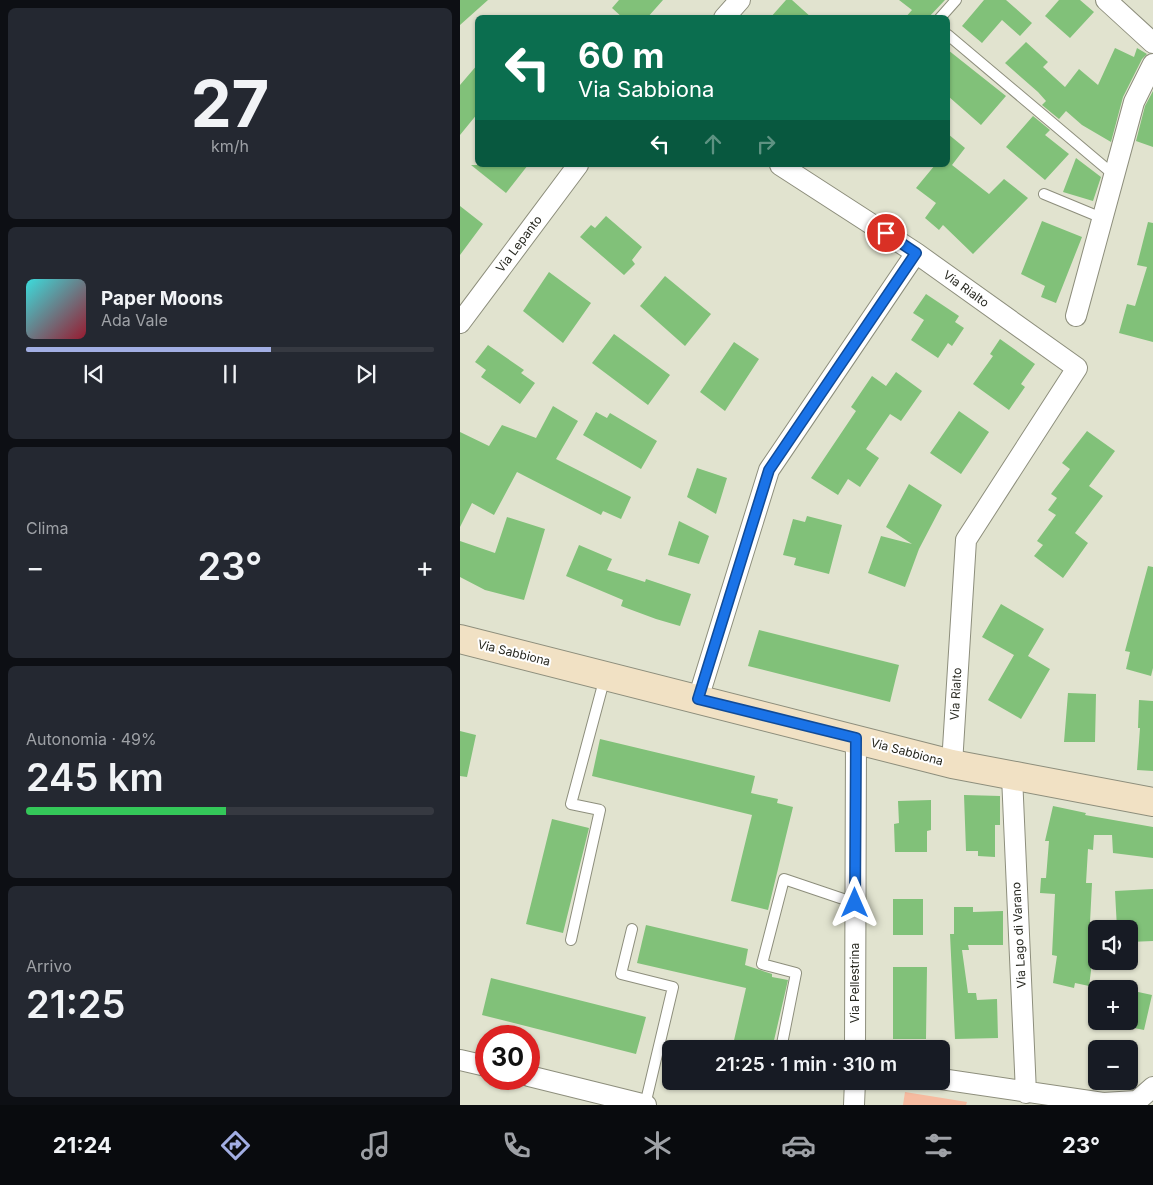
<!DOCTYPE html>
<html lang="it">
<meta charset="utf-8">
<style>
:root{--surface:#171b24;--page:#242831;--text:#f1f3f6;--muted:#9ea1a6;--line:#363941;--accent:#a2aee3}
body{margin:0;font-family:Inter,sans-serif;background:var(--page);color:var(--text);height:100vh;display:flex;flex-direction:column;font-size:19px;white-space:nowrap}
*{box-sizing:border-box;margin:0}
p{font-size:16px;color:var(--muted)}
.icon{flex:none;width:28px;height:28px;fill:none;stroke:currentColor;stroke-width:2;stroke-linecap:round;stroke-linejoin:round}
.map{position:relative;flex:1;overflow:hidden}
.details{display:flex;flex-direction:column;gap:8px;padding:8px;background:#0d0f14;width:460px}
.details>*{flex:none}
.hud{position:absolute;left:15px;top:15px;width:475px;height:152px;border-radius:8px;box-shadow:0 1px 4px #0004;background:#0b6e4f;color:#fff;overflow:hidden}
.tools{position:absolute;left:628px;top:920px;display:grid;gap:10px}
.tools a{display:grid;place-items:center;width:50px;height:50px;border-radius:8px;background:var(--surface);box-shadow:0 1px 4px #0004;font-size:25px}
.speed{position:absolute;left:15px;top:1025px;display:flex;gap:10px;font-size:25px;font-weight:700;text-align:center}
.speed>*{display:grid;place-content:center;width:65px;height:65px;border-radius:50%;background:var(--surface);box-shadow:0 1px 4px #0004;line-height:1}
.speed .limit{border:8px solid #d22;background:#fff;color:#111}
.pin{position:absolute;display:grid;place-items:center;width:42px;height:42px;color:#fff;margin:-21px;border:2px solid #fff;border-radius:50%;box-shadow:0 1px 5px #0007}
.me{position:absolute;width:55px;margin:-28px;rotate:0deg;stroke-linejoin:round;filter:drop-shadow(0 0 4px #0008)}
.turn{display:flex;align-items:center;gap:18px;height:105px;padding:0 20px;font-size:22px}
.turn .icon{width:65px;height:65px;stroke-width:2.5}
.turn b{display:block;font-size:35px;line-height:42px}
.lanes{display:flex;align-items:center;height:48px;padding:0 20px;background:#0003;justify-content:center;gap:25px;direction:ltr}
.lanes .off{opacity:.35}
.big{font-size:38px;font-weight:600;line-height:1.1}
.details .tile{flex:1;display:flex;flex-direction:column;justify-content:center;gap:8px;min-width:0;padding:0 18px;border-radius:8px;background:var(--page)}
.details .dial{align-items:center;gap:0}
.dial b{font-size:65px;line-height:1}
.song{display:flex;align-items:center;gap:15px}
.cover{width:60px;height:60px;border-radius:8px;background:linear-gradient(135deg,hsl(180 70% 55%),hsl(350 70% 35%))}
.played{height:5px;border-radius:2px;background:linear-gradient(90deg,var(--accent) 60%,var(--line) 60%)}
.keys{display:flex;justify-content:space-around;direction:ltr}
.heat{display:flex;justify-content:space-between;align-items:center;font-size:28px;direction:ltr}
.charge{height:8px;border-radius:4px;background:linear-gradient(90deg,#34c759 49%,var(--line) 0)}
.trip{position:absolute;left:202px;top:1040px;width:288px;height:50px;border-radius:8px;background:var(--surface);box-shadow:0 1px 4px #0004;font-weight:600;line-height:50px;text-align:center}
.menu{display:flex;height:80px;justify-content:space-around;align-items:center;background:#090b0e;color:var(--muted)}
.menu .icon{width:35px;height:35px}
.menu .selected{color:var(--accent)}
.menu b{font-size:22px;color:var(--text)}
main{display:flex;flex:1;min-height:0}
.map>svg:first-child{display:block}
.green{fill:#f6bba0}
.building{fill:#81c179}
.lines{fill:none;stroke-linecap:round;stroke-linejoin:round}
.lane-casing{stroke:#8d8e7c;stroke-width:12}
.street-casing{stroke:#8d8e7c;stroke-width:22}
.secondary-casing{stroke:#8d8e7c;stroke-width:30}
.lane{stroke:#fff;stroke-width:10}
.street{stroke:#fff;stroke-width:20}
.secondary{stroke:#f1e1c4;stroke-width:28}
.route-casing{stroke:#114b97;stroke-width:12}
.route{stroke:#1a73e8;stroke-width:9}
.labels{text-anchor:middle;stroke-width:4;stroke-linejoin:round;paint-order:stroke}
.street-label{font-size:12px;fill:#282921;stroke:#fff}
</style>
<main>
<section class="details">
<div class="tile dial"><b>27</b><p>km/h</p></div>
<div class="tile">
<div class="song"><i class="cover"></i><div><b>Paper Moons</b><p>Ada Vale</p></div></div>
<div class="played"></div>
<div class="keys"><svg class="icon" aria-label="previous" viewBox="0 0 24 24"><path d="M18 5L8 12l10 7zM5 5v14"/></svg><svg class="icon" aria-label="pause" viewBox="0 0 24 24"><path d="M8 5v14M16 5v14"/></svg><svg class="icon" aria-label="next" viewBox="0 0 24 24"><path d="M6 5l10 7-10 7zM19 5v14"/></svg></div>
</div>
<div class="tile"><p>Clima</p>
<div class="heat"><a>−</a><b class="big">23°</b><a>+</a></div>
</div>
<div class="tile"><p>Autonomia · 49%</p><b class="big">245 km</b><div class="charge"></div></div>
<div class="tile"><p>Arrivo</p><b class="big">21:25</b></div>
</section>
<div class="map">
<svg width="693" height="1105" viewBox="0 0 693 1105">
<rect width="100%" height="100%" fill="#e1e3cf"/>
<path class="green" d="M445,1092L507,1102L506,1105H443Z"/>
<path class="building" d="M0,0H28L0,25Z
M159,0H203L187,18H163L152,8Z
M326,0H332L352,18H310Z
M439,0H485L468,18H445L452,10Z
M524,0H546L572,23L560,36L542,20L522,43L502,26Z
M599,0H620L634,12L610,38L585,16Z
M566,42L588,62L583,67L605,87L619,69L638,85L655,48L674,57L677,48L687,54L682,59L663,97L651,142L622,125L606,111L599,119L582,105L586,101L578,92L545,63Z
M488,50L546,96L521,125L488,96Z
M18,64V113L0,135V85Z
M693,91V147L676,141L685,106Z
M573,116L590,130L585,135L609,154L585,180L546,147Z
M488,134L505,148L492,165L529,194L544,179L568,198L513,254L483,225L479,230L465,218L476,203L456,188L475,165H488Z
M616,158L641,177L633,201L603,192Z
M11,165H68L46,193Z
M0,206L23,224L0,255Z
M146,216L182,247L172,260L175,264L164,275L120,237L131,225L135,228Z
M582,221L622,237L596,303L581,297L585,286L561,274Z
M688,222L693,223V342L659,333L667,304L675,306L687,267L677,265Z
M89,272L131,303L103,343L63,311Z
M205,276L251,314L225,346L180,306Z
M466,294L499,316L495,322L504,328L492,346L488,343L478,358L451,340L464,320L453,313Z
M154,334L210,375L188,405L132,363Z
M540,339L575,364L561,384L565,387L549,410L513,384L533,356L530,354Z
M274,342L299,359L265,411L240,392Z
M28,345L64,370L61,373L75,383L60,404L21,377L26,370L15,362Z
M436,372L462,391L441,421L430,414L406,449L419,458L400,487L388,479L378,495L351,478L396,411L391,407L412,376L426,386Z
M93,406L118,421L96,459L171,497L161,519L143,511L141,515L57,472L34,515L12,503L0,527V432L29,446L42,425L76,438Z
M499,411L529,432L501,474L470,453Z
M136,412L147,418L150,413L197,441L181,469L123,435Z
M627,431L655,451L629,486L643,496L615,533L628,543L603,578L574,556L583,545L577,541L596,515L588,510L597,498L591,494L610,469L602,463Z
M237,468L267,478L256,514L227,497Z
M449,484L482,505L459,549L445,587L408,573L421,536L452,544L426,527Z
M347,516L382,525L369,574L334,565L336,558L323,555L333,519L345,522Z
M47,517L85,529L64,600L25,590L0,577V541L35,553Z
M219,521L249,536L239,564L208,555Z
M119,545L152,559L147,570L185,582L186,579L231,594L220,626L196,619L161,606L163,600L106,576Z
M688,566L693,567V668L691,676L666,669L670,652L665,651Z
M541,604L584,629L568,656L590,669L561,719L528,700L554,655L522,637Z
M299,630L439,665L430,702L288,666Z
M608,693L636,694L635,742H604Z
M679,700L693,701V771L677,770L680,728H678Z
M0,731L16,735L7,777L0,776Z
M140,739L295,776L291,793L318,799L317,803L333,807L308,910L271,901L292,815L132,776Z
M504,795L540,796V825H535V857L518,856V851H506Z
M471,800V830L467,831V852H435L434,824L439,823L438,801Z
M593,806L626,813L625,815L693,827V858L653,853L652,835H634L633,850L628,849L626,883H632L628,962L632,963L629,986L615,983L614,988L593,983L597,956L592,955L595,894L580,893L581,878H586L589,841H585Z
M92,819L129,828L103,933L66,924Z
M693,889V941L669,942V929H657L655,891Z
M433,899H463V935H433Z
M494,907H513V912L543,911V945H508L509,950H502L508,993H516L517,1000L537,999L538,1038L495,1039L490,934H494Z
M186,925L288,949L285,965L312,974V977L328,980L312,1049H272L286,988L177,963Z
M433,967H467L466,1039H433Z
M31,978L186,1017L176,1054L22,1015Z
M669,990L692,995L684,1030L669,1027Z"/>
<g class="lines">
<defs>
<path id="lane" d="M480,18L496,0
M488,35L654,175
M584,194L642,218
M172,929L161,974L213,987L185,1105
M111,940L140,810L111,804L145,677
M321,1049L336,973L302,964L324,879L395,903"/>
<path id="street" d="M646,0L693,43
M264,18L280,0
M320,165L456,253L617,368L506,540L492,764
M616,316L674,102L693,64
M0,323L118,165
M238,699L309,470L456,253
M552,776L566,1093
M395,1049L396,738
M0,1060L26,1066
M69,1076L186,1105
M481,1079L643,1103L677,1101L693,1087
M394,1105L395,1081"/>
<path id="secondary" d="M0,639L492,764L693,802"/>
</defs>
<use href="#lane" class="lane-casing"/>
<use href="#street" class="street-casing"/>
<use href="#secondary" class="secondary-casing"/>
<use href="#lane" class="lane"/>
<use href="#street" class="street"/>
<use href="#secondary" class="secondary"/>
</g>
<g class="lines">
<defs>
<path id="route" d="M395,903L396,738L238,699L309,470L456,253L426,233"/>
</defs>
<use href="#route" class="route-casing"/>
<use href="#route" class="route"/>
</g>
<g class="labels">
<g class="street-label">
<text transform="translate(59 244) rotate(-53)" y="4">Via Lepanto</text>
<text transform="translate(506 289) rotate(36)" y="4">Via Rialto</text>
<text transform="translate(54 653) rotate(14)" y="4">Via Sabbiona</text>
<text transform="translate(496 694) rotate(-87)" y="4">Via Rialto</text>
<text transform="translate(447 752) rotate(15)" y="4">Via Sabbiona</text>
<text transform="translate(559 935) rotate(-93)" y="4">Via Lago di Varano</text>
<text transform="translate(395 983) rotate(-90)" y="4">Via Pellestrina</text>
</g>
</g>
</svg>
<div class="tools">
<a><svg class="icon" aria-label="sound" viewBox="0 0 24 24"><path d="M4 9h4l5-4v14l-5-4H4zM17 9q2 3 0 6"/></svg></a>
<a>+</a>
<a>−</a>
</div>
<div class="speed"><div class="limit">30</div></div>
<div class="pin" style="left:426px;top:233px;background:#d93025"><svg class="icon" aria-label="arrive" viewBox="0 0 24 24"><path d="M6 21V4h12l-3 4 3 4H6"/></svg></div>
<svg class="me" style="left:395px;top:903px" viewBox="-20 -20 40 40"><path d="M0-17L14 15 0 8-14 15z" fill="#1a73e8" stroke="#fff" stroke-width="4"/></svg>
<div class="trip">21:25 · 1 min · 310 m</div>
<div class="hud">
<div class="turn"><svg class="icon" aria-label="left" viewBox="0 0 24 24"><path d="M17 20v-9H6M10 6l-5 5 5 5"/></svg><div><b>60 m</b>Via Sabbiona</div></div>
<div class="lanes"><svg class="icon" aria-label="left" viewBox="0 0 24 24"><path d="M17 20v-9H6M10 6l-5 5 5 5"/></svg><svg class="icon off" aria-label="ahead" viewBox="0 0 24 24"><path d="M12 20V5M6 11l6-6 6 6"/></svg><svg class="icon off" aria-label="right" viewBox="0 0 24 24"><path d="M7 20v-9h11M14 6l5 5-5 5"/></svg></div>
</div>
</div>
</main>
<nav class="menu">
<b>21:24</b>
<svg class="icon selected" aria-label="directions" viewBox="0 0 24 24"><path d="M12 3l9 9-9 9-9-9zM9 14v-3h6M13 9l2 2-2 2"/></svg>
<svg class="icon" aria-label="music" viewBox="0 0 24 24"><path d="M9 18V5l10-2v13"/><circle cx="6" cy="18" r="3"/><circle cx="16" cy="16" r="3"/></svg>
<svg class="icon" aria-label="phone" viewBox="0 0 24 24"><path d="M5 4h4l2 5-3 2q2 4 5 5l2-3 5 2v4C11 20 4 13 5 4z"/></svg>
<svg class="icon" aria-label="climate" viewBox="0 0 24 24"><path d="M12 3v18M4 7l16 10M4 17L20 7"/></svg>
<svg class="icon" aria-label="car" viewBox="0 0 24 24"><path d="M5 17H2v-5l4-1 3-4h7l3 4 3 1v5h-3M9 17h6M6 11h13"/><circle cx="7" cy="17" r="2"/><circle cx="17" cy="17" r="2"/></svg>
<svg class="icon" aria-label="filters" viewBox="0 0 24 24"><path d="M4 7h16M4 17h16"/><circle cx="9" cy="7" r="2"/><circle cx="15" cy="17" r="2"/></svg>
<b>23°</b>
</nav>
